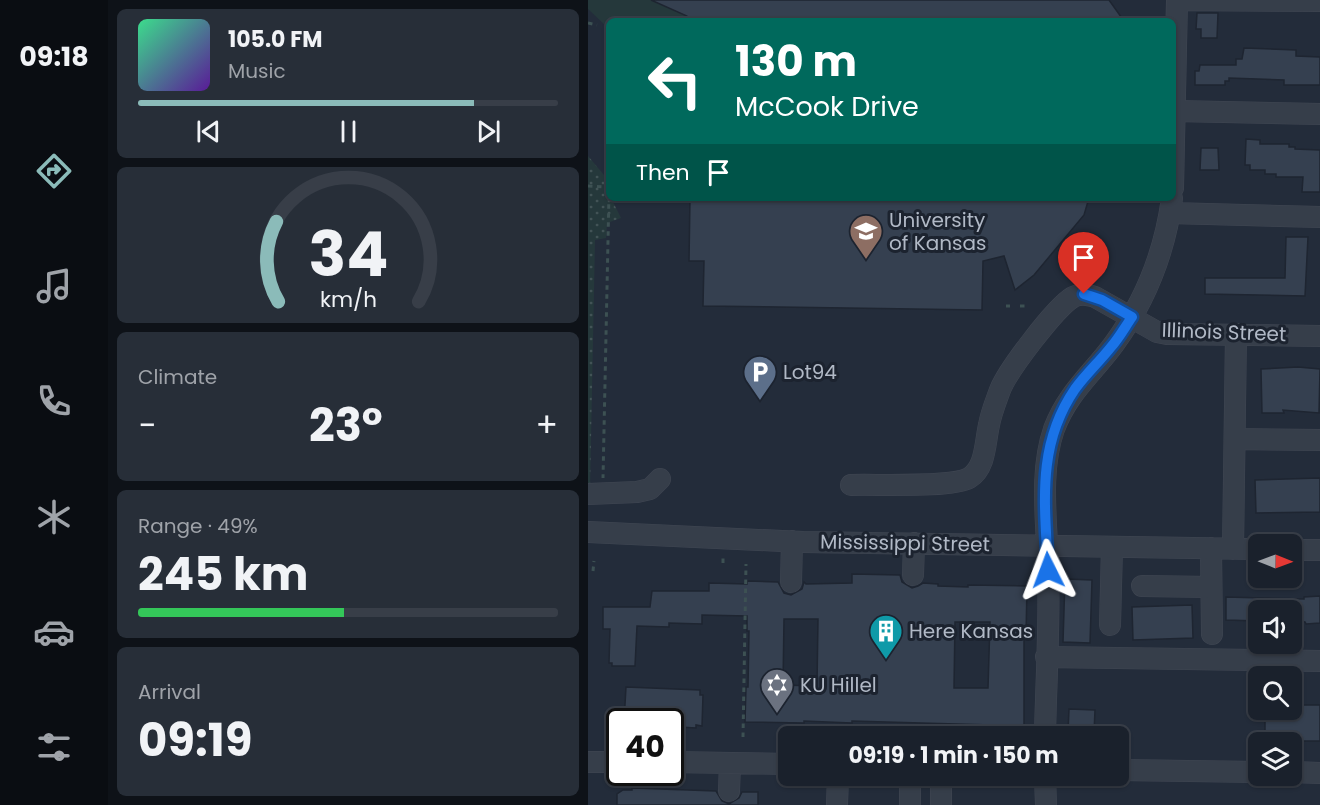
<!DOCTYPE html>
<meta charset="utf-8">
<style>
:root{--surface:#1a212c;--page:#272e38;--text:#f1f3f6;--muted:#9fa3a9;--line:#383e48;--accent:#8bbbb9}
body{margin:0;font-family:Poppins,sans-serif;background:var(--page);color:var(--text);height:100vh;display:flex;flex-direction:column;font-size:22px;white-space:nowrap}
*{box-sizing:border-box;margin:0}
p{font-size:20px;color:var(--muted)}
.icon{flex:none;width:33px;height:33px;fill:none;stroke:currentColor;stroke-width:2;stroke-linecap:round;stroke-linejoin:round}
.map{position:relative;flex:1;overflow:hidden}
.panel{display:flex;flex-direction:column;gap:9px;padding:9px;background:#0e1218;width:480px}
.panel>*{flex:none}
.top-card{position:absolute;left:18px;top:18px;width:570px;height:183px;border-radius:9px;box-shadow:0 2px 4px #0004,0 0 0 2px var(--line);background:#00695c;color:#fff;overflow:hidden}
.needle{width:39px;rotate:91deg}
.fabs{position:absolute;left:660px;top:534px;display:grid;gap:12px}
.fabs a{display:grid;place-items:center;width:54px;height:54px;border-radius:9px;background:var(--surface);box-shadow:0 2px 4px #0004,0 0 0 2px var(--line);font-size:30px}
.speed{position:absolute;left:18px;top:708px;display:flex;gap:12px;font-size:30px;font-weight:700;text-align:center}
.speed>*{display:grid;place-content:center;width:78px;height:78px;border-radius:50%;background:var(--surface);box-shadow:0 2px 4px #0004,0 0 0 2px var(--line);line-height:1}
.speed .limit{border:3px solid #111;border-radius:9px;background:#fff;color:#111}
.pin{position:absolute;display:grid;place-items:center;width:51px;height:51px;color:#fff;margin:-62px -26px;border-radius:50% 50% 50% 0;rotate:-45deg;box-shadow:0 0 6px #0007}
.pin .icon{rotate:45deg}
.me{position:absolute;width:66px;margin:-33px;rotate:357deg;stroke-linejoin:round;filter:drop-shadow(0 0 4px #0008)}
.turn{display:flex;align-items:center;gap:21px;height:126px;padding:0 30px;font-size:27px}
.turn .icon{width:78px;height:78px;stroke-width:2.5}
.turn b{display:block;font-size:42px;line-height:51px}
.then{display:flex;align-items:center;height:57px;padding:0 30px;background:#0003;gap:12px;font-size:22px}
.big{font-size:45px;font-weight:700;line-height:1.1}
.panel .card{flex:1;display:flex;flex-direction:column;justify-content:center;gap:9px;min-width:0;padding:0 21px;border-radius:9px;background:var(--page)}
.panel .dial{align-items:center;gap:0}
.dial svg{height:156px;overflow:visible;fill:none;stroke:var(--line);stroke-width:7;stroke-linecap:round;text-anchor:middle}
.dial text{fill:var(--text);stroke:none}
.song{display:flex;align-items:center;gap:18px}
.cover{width:72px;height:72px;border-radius:9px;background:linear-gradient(135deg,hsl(150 70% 55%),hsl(270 70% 35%))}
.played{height:6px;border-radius:3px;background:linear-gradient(90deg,var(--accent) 80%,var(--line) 80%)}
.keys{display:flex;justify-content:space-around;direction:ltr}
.heat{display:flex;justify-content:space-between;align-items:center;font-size:33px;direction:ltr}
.charge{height:9px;border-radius:4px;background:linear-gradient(90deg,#34c759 49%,var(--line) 0)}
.trip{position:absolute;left:190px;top:726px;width:351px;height:60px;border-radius:9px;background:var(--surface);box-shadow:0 2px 4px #0004,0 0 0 2px var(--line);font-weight:700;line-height:60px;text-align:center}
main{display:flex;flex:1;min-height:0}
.menu{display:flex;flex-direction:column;width:108px;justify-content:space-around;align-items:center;background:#0a0d12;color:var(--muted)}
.menu .icon{width:42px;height:42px}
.menu .on{color:var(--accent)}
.menu b{font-size:27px;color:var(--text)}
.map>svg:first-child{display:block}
.grass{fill:#25383b}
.park{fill:url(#park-dots)}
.building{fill:#354050;stroke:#1e2531;stroke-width:1.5;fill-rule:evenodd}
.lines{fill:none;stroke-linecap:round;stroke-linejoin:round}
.minor-casing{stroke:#404753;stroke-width:22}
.path{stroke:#3d5153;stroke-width:3;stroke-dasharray:4.5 4.5;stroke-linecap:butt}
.minor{stroke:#363e4a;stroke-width:21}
.route-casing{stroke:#114b97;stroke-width:15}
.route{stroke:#1a73e8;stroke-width:10}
.labels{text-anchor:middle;stroke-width:6;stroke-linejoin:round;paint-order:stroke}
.poi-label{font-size:20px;fill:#b1b9c6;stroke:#1c232f;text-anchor:start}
.street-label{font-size:20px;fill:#b1b9c6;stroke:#1c232f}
</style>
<main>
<nav class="menu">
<b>09:18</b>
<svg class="icon on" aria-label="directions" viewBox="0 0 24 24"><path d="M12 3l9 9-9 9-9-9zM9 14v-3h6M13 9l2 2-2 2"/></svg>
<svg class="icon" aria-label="music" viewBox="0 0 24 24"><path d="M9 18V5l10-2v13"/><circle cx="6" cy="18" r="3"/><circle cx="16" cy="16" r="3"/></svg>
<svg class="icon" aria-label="phone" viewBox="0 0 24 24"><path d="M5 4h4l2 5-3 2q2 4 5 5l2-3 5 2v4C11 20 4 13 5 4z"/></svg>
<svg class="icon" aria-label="climate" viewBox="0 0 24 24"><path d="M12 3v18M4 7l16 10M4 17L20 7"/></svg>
<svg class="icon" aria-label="car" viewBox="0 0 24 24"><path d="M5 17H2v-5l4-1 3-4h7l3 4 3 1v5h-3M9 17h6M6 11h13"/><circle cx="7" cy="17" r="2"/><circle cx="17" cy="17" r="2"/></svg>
<svg class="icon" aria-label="filters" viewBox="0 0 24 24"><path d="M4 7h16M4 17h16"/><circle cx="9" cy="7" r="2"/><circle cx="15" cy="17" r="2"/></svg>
</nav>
<section class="panel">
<div class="card">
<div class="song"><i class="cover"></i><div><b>105.0 FM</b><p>Music</p></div></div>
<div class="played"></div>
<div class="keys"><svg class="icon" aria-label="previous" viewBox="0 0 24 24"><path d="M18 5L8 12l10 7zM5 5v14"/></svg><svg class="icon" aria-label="pause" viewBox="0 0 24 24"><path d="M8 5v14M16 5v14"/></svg><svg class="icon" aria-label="next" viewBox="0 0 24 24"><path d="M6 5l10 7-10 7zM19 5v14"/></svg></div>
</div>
<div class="card dial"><svg viewBox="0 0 100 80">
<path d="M14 69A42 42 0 1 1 86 69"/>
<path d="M14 69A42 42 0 0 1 13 28" stroke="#8bbbb9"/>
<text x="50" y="56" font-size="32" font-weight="700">34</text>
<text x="50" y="72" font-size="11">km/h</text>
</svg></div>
<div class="card"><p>Climate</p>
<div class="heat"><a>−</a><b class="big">23°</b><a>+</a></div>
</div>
<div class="card"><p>Range · 49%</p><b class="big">245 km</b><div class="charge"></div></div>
<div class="card"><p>Arrival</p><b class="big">09:19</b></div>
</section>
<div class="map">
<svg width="732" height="805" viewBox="0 0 732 805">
<defs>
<pattern id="park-dots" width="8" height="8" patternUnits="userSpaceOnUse" patternTransform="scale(1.5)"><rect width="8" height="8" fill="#25383b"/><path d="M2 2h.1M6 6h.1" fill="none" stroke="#425356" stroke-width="1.8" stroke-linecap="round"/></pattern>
</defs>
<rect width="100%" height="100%" fill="#232c3a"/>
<path class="grass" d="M0,0H521L536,21H21V29L0,9Z"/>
<path class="park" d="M0,156L21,181V198H23L33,218L19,223L18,238L7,240L2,489H0Z"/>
<path class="building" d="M63,0H521L536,21H103L99,16Z
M609,13H630L629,38H613V29H608Z
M656,48L708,50V56L732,57V85H696V80L641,78V81H637V85H607V71H611L612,65H648V59H654Z
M658,139L672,140V144H701V147H707V149L732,150V192H714L715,177H688V174H677V170H662V165H657Z
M613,148H630L631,170H612Z
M102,198H501L496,215L446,275L427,290L416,256L395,261L394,310L115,306L116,261H101Z
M698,237H720L717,296L617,294V278H697Z
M710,367L732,369L731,413L695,410L696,413H674L673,369Z
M732,478V512L668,513L667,480Z
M264,574L312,575L314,582L324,588L330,586L335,583L350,584V586L380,587V585L439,586L438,636H436V726L264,721V723L216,721V723L157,722L158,687H160L161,631H159V616L114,615V624L81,623V627L49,626L47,666H24V663H21L22,629H15V607H62L64,591H121V583L159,584V581L190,582L196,593L203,595L214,589L216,582L218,584L264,583ZM196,619H230L229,686L195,685ZM367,622H402L400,688H366Z
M477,579L504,580L502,643L475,642Z
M732,596V623L718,624L717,622L704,621V610H670V621L638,620V597L716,599V597Z
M604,605L605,638L545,640L544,607Z
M38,687L112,690V695H115L114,726L108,725V728L91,727V723H83V722H36Z
M713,705H732V741H714V738L677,737V713L713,714Z
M481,709L507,710L506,733L499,732V736H488V732H480Z
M44,788L128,791L134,801L141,804L151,798L154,792H170V805H29V794L35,790H44Z"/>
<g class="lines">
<defs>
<path id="minor" d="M589,0L732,1
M587,111L732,114
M585,188L589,0
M582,213L732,217
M647,439L732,440
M263,485C286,484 364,488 381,478C398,468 397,442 401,425C403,413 408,401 412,390C420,370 467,308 485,297C493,293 500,295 507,297L569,332L579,334L732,336
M0,494L49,492L62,489L72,479
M0,532L215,542L670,549
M623,548L624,634
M645,549L648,334
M704,550H732
M325,575L326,543
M203,582L204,541
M554,586L623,587
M522,625L524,547
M458,657L732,661
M457,736C458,681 462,624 460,568C459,523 451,472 466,429C480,392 504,374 526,344C558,300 577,251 584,198
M0,762H32
M82,762L201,764
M531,770L670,772
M704,772L732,773
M457,776L458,805
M141,791L142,763
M249,805L250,776
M322,805V776
M353,805V776"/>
</defs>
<use href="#minor" class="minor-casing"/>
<path class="path" d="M0,23L9,25
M0,186L18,187L21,193L15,478
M418,306H422
M432,306H437
M135,563V555
M5,571L6,561
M155,737L158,564"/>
<use href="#minor" class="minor"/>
</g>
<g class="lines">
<defs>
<path id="route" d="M460,570C457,504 448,446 487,389C498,374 512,361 523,347C531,338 537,327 544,317L514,300L496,294"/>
</defs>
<use href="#route" class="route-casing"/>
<use href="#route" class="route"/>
</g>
<defs>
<symbol id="university-pin" viewBox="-11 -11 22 30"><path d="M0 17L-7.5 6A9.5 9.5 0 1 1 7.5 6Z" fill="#8d6e63" stroke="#1c232f"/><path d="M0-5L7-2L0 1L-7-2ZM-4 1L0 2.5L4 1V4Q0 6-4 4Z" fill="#fff"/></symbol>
<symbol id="parking-pin" viewBox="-11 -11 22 30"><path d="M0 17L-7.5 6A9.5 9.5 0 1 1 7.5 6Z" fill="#5c6f8a" stroke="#1c232f"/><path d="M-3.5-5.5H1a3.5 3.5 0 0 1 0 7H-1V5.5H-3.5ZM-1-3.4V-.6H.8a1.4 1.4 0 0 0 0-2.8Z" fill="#fff"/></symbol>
<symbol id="building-pin" viewBox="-11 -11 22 30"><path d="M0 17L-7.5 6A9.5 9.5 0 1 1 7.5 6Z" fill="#0f9aa8" stroke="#1c232f"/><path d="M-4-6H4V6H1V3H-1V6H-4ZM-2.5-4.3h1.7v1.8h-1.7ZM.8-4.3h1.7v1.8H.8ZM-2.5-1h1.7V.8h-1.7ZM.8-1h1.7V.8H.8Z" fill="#fff"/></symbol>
<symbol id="synagogue-pin" viewBox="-11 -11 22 30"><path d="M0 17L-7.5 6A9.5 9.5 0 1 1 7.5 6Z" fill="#6b7280" stroke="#1c232f"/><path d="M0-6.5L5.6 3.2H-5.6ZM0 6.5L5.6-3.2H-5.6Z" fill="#fff"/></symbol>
</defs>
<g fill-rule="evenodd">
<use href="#university-pin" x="259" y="212" width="38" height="52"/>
<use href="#parking-pin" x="153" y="353" width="38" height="52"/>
<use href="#building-pin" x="279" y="612" width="38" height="52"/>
<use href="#synagogue-pin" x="170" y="666" width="38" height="52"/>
</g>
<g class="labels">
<g class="poi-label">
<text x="301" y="227">University<tspan x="301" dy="23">of Kansas</tspan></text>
<text x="195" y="379">Lot94</text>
<text x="321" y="638">Here Kansas</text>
<text x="212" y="692">KU Hillel</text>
</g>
<g class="street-label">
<text transform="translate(636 332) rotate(2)" y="7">Illinois Street</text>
<text transform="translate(317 543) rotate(1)" y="7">Mississippi Street</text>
</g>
</g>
</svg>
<div class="fabs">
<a><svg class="needle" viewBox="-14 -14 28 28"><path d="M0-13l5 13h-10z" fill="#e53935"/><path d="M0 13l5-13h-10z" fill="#9fa3a9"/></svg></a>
<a><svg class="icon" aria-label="sound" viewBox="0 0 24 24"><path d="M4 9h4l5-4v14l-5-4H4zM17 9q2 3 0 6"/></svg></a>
<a><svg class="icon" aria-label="search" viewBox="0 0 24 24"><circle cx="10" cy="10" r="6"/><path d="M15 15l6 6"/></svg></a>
<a><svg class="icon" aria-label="layers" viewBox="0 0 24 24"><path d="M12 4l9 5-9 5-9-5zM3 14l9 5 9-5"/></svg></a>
</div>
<div class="speed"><div class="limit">40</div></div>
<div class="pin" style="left:496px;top:294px;background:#d93025"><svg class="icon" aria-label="arrive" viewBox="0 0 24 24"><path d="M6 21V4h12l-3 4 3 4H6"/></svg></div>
<svg class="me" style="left:460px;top:570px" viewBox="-20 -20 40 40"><path d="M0-17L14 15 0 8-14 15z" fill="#1a73e8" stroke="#fff" stroke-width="4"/></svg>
<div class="trip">09:19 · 1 min · 150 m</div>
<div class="top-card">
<div class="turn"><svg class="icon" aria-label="left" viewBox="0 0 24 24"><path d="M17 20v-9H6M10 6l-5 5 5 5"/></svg><div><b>130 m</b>McCook Drive</div></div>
<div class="then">Then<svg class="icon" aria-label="arrive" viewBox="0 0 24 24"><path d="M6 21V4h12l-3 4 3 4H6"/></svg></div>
</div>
</div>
</main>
